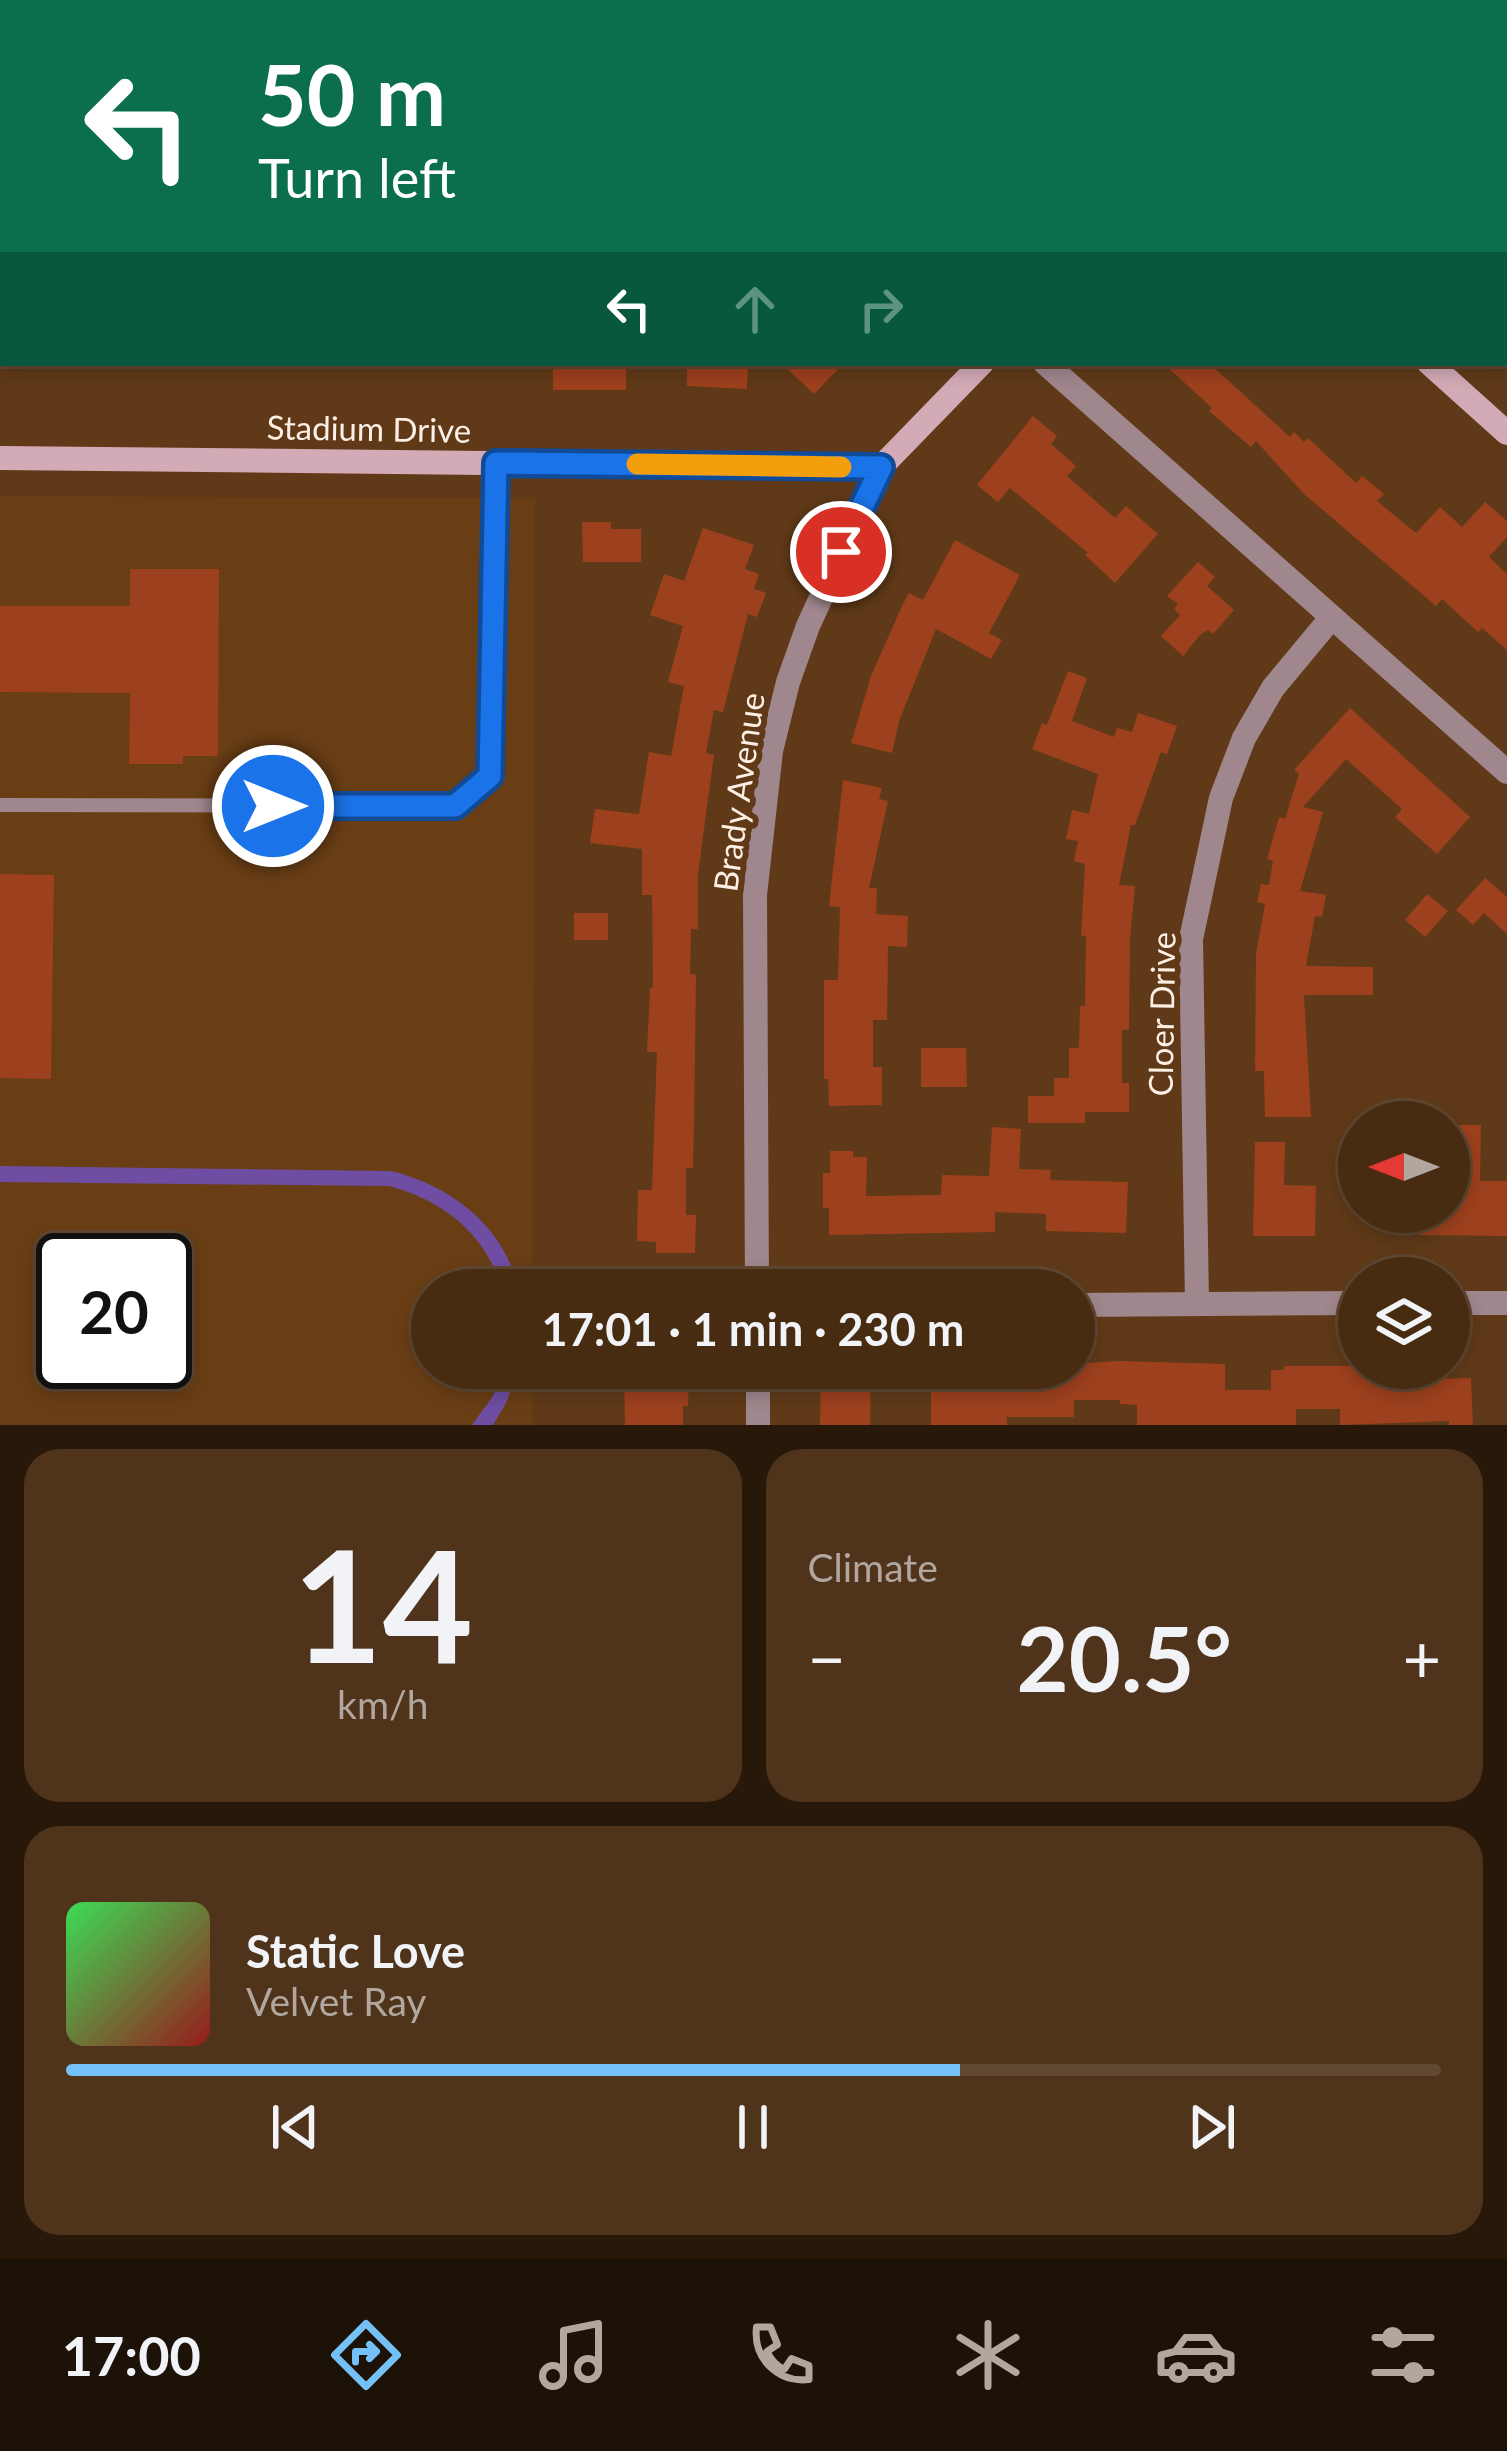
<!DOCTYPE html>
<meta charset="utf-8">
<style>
:root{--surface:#482c12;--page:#4f341b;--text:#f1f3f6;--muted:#b1a79f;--line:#604832;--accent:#73c1f6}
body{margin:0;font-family:Lato,sans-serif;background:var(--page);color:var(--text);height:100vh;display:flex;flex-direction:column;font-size:45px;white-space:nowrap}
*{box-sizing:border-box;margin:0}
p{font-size:39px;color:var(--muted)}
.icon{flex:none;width:66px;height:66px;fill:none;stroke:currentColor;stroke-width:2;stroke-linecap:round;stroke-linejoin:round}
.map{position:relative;height:1425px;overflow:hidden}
.drawer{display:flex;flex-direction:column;gap:24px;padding:24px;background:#28180a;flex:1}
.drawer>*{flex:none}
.banner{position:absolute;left:0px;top:0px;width:1509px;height:366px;box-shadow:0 6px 18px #0003,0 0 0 3px var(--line);background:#0b6e4f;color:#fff;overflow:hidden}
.needle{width:78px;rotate:270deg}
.controls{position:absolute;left:1338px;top:1101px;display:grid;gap:24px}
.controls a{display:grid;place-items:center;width:132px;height:132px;border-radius:50%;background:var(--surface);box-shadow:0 6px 18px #0003,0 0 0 3px var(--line);font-size:60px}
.speed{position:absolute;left:36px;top:1233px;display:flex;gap:24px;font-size:60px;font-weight:700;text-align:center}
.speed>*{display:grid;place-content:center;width:156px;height:156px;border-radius:50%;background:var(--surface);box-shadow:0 6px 18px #0003,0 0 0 3px var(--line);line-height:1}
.speed .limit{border:6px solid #111;border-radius:18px;background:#fff;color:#111}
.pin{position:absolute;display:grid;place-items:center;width:102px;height:102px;color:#fff;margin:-51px;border:6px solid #fff;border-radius:50%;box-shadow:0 3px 12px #0007}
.me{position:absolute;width:132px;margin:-66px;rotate:90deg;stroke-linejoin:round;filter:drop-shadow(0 0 9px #0008)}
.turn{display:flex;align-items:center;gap:42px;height:252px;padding:0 60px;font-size:54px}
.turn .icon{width:156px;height:156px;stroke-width:2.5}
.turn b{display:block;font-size:84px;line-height:102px}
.lanes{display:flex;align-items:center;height:114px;padding:0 60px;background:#0003;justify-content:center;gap:60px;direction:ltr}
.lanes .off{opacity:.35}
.big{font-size:90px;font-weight:700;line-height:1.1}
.drawer .card{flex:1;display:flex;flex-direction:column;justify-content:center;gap:18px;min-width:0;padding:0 42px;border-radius:36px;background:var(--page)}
.drawer .dial{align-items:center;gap:0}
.dial b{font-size:156px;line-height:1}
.song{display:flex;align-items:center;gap:36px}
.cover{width:144px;height:144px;border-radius:18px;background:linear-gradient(135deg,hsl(130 70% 55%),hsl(0 70% 35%))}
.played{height:12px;border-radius:6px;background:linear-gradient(90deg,var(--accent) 65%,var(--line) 65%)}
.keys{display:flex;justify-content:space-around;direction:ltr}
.heat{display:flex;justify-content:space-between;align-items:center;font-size:66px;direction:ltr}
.drawer .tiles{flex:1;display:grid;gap:24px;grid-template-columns:1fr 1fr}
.card:last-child{grid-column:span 2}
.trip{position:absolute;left:411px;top:1269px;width:684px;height:120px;border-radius:60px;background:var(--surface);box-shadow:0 6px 18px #0003,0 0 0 3px var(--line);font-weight:700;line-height:120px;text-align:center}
.dock{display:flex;height:192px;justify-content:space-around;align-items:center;background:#1d1207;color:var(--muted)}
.dock .icon{width:84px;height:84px}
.dock .selected{color:var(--accent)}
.dock b{font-size:54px;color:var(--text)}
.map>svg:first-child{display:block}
.built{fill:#693e15;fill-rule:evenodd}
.green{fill:#6f4da3}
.building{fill:#9d401d}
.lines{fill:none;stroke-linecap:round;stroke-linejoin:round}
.lane{stroke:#a0878d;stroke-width:14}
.street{stroke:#a0878d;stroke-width:24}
.secondary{stroke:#d3abb6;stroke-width:24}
.rail-casing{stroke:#e9d7c9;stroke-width:14}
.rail{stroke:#603a18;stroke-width:9;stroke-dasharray:27;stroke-linecap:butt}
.route-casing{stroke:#114b97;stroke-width:30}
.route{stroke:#1a73e8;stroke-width:21}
.slow{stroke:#f59e0b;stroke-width:21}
.labels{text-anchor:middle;stroke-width:12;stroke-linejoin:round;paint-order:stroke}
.street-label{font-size:33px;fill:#feefe4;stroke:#603a18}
</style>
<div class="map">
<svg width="1507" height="1425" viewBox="0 0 1507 1425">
<rect width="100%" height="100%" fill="#603a18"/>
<path class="built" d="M1207,0H1507V265L1506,3Z
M0,496L535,499L532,1290H432V1368H532V1425H0ZM63,1260H165V1362H63Z"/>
<path class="green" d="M0,1166L391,1171C452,1186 504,1226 519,1290H503C485,1234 445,1201 389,1186L0,1182Z
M503,1368H519L506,1403L493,1425H472L493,1396Z"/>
<path class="building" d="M553,363H626V390H553Z
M687,363H748L747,389L687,386Z
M781,363H844L814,394Z
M1163,363H1209L1290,437L1294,432L1304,442L1308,438L1356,483L1362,476L1384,494L1377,501L1416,533L1440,507L1462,527L1485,502L1507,521V537L1489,557L1507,574V650L1482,628L1478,632L1442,599L1436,606L1305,495L1256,441L1251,447L1209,411L1212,408Z
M1033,416L1057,436L1051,444L1076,466L1067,476L1115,518L1126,506L1158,534L1115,583L1085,555L1088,553L1010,488L998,502L977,485Z
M582,522H611V529H641V562H583Z
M703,528L754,545L745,569L759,574L754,589L766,593L757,617L748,614L723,712L714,710L706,753L714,755L698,874V929H691L690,974L696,975L694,1124L693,1168H686V1215H696L695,1253H656V1242L637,1241L638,1190H652L657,1052H647L650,988H653L652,895H642V849L590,843L595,809L639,814L649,752L671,756L684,686L668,682L683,626L650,615L664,574L684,581Z
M955,540L1020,575L989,633L1002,640L991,659L936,629L899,721L892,753L851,743L871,676L902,606L909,593L923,600Z
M1198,562L1215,577L1207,586L1234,610L1213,634L1208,630L1200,635L1183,656L1161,636L1180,615L1174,609L1178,604L1167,596Z
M130,569H219L218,756H183V764H129L130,693L0,692V606H130Z
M1068,671L1087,678L1072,721L1114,737L1117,728L1132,732L1138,713L1177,726L1167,754L1161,752L1135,825H1131L1119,885L1135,886L1130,939L1129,1030H1122V1083H1129V1112H1085V1123H1028V1096H1054V1078H1069V1048H1079L1080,1006H1085L1086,936H1081L1085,864L1074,861L1078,841L1066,839L1072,810L1089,814L1098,774L1032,749L1042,723L1047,725Z
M1350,708L1470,817L1437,854L1395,817L1402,809L1346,759L1303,807L1323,812L1300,891L1326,895L1322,917L1315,916L1306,966L1373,967V995H1304L1311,1117H1265L1264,1071H1255L1256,954L1265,904L1257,902L1261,884L1269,885L1273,861L1267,859L1279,817L1285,819L1299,774L1294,770Z
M843,780L882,788L879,799L888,801L869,888H877L876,914L908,916L907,947L888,946L887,1020H873V1067H882V1105L829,1106L828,1079H824V980H838L840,907L829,906Z
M0,874L54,875L51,1079L0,1078Z
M1485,878L1507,897V934L1484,913L1473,925L1456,910Z
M1427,894L1448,911L1425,937L1405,920Z
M574,913H608V940H574Z
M921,1048H966L967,1087H921Z
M1453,1125H1481L1480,1181H1507V1236L1420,1235V1212H1450Z
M992,1127L1021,1129L1019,1169L1051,1170L1050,1180L1128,1182L1126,1233L1046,1231V1214L995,1212V1232L829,1235V1208H823V1173H830V1151H853V1157H867L866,1196L941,1195L942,1175L989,1176Z
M1255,1142H1285L1284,1185L1316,1186L1315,1236H1253Z
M1119,1361L1225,1364V1390H1271V1370H1284V1366H1359L1372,1368V1372H1395V1380L1471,1378L1473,1425H1449V1421L1340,1425V1409H1296V1425H1137V1405L1120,1404V1400H1074V1417H1007V1425H931V1370L1074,1368V1364Z
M689,1368L688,1406H683V1425H625L624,1369Z
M821,1368H871L870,1425H820Z"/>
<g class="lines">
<path class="lane" d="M0,805L455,806L490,776L496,463"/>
<path class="street" d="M635,0L638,3
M1045,363L1507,772
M757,1290L755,895L771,751L788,682L808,626L881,467
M1197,1303L1191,939L1221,798L1244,738L1273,688L1332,617
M1449,1303H1507
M1074,1305L1359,1303
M758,1368V1425"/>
<path class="secondary" d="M1021,0L1024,3
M1429,363L1507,433
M0,458L881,467L982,363"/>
<defs>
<path id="rail" d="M1154,0L1157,3
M1180,0L1183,3
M1483,0L1485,3
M1506,41L1507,43
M1506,290L1507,291"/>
</defs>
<use href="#rail" class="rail-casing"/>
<use href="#rail" class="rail"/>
</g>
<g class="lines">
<defs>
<path id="route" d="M273,806H455L490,776L496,463L881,467L841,552"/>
</defs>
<use href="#route" class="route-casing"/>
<use href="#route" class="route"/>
<path class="slow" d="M637,464L841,467"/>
</g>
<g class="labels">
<g class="street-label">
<text transform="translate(369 429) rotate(1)" y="12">Stadium Drive</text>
<text transform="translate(739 792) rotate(-82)" y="12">Brady Avenue</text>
<text transform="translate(1162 1014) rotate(-89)" y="12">Cloer Drive</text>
</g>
</g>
</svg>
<div class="controls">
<a><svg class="needle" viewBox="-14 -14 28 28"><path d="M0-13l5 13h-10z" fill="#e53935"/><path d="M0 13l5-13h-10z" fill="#b1a79f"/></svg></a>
<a><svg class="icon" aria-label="layers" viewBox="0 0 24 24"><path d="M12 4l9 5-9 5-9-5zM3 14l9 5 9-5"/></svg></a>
</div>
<div class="speed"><div class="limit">20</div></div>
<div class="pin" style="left:841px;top:552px;background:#d93025"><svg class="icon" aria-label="arrive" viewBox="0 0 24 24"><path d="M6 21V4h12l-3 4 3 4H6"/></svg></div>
<svg class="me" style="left:273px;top:806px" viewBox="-20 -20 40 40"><circle r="17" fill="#1a73e8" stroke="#fff" stroke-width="3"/><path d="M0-11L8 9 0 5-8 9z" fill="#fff"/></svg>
<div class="trip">17:01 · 1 min · 230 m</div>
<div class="banner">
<div class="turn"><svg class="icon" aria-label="left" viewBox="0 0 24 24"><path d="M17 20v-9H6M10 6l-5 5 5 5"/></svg><div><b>50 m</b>Turn left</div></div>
<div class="lanes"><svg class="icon" aria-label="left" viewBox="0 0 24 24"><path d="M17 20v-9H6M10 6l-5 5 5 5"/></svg><svg class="icon off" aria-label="ahead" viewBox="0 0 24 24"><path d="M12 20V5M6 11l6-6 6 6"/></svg><svg class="icon off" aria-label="right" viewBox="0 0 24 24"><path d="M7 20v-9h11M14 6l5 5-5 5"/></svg></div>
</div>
</div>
<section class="drawer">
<div class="tiles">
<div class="card dial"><b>14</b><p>km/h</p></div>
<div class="card"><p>Climate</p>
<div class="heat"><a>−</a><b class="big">20.5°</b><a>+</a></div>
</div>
<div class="card">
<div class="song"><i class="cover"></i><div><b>Static Love</b><p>Velvet Ray</p></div></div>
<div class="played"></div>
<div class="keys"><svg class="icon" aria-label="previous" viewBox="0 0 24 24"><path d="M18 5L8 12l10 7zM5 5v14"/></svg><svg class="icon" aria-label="pause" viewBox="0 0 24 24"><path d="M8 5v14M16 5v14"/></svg><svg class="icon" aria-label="next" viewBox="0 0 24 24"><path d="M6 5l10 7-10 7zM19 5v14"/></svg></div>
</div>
</div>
</section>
<nav class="dock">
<b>17:00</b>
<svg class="icon selected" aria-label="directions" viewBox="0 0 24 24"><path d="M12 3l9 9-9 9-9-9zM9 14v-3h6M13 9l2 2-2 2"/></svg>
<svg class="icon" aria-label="music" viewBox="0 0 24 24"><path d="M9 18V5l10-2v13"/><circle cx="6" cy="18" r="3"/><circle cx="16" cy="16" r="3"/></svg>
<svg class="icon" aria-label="phone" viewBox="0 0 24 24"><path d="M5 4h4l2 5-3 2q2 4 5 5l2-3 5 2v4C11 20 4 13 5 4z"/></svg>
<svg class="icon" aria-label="climate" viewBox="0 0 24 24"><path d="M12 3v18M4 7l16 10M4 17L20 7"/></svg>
<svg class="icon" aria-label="car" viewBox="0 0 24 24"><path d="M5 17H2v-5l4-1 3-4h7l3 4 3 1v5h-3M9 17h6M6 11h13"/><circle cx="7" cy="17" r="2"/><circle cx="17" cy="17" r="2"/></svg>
<svg class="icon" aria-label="filters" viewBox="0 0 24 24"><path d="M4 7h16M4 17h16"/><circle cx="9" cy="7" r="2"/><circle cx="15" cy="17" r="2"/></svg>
</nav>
